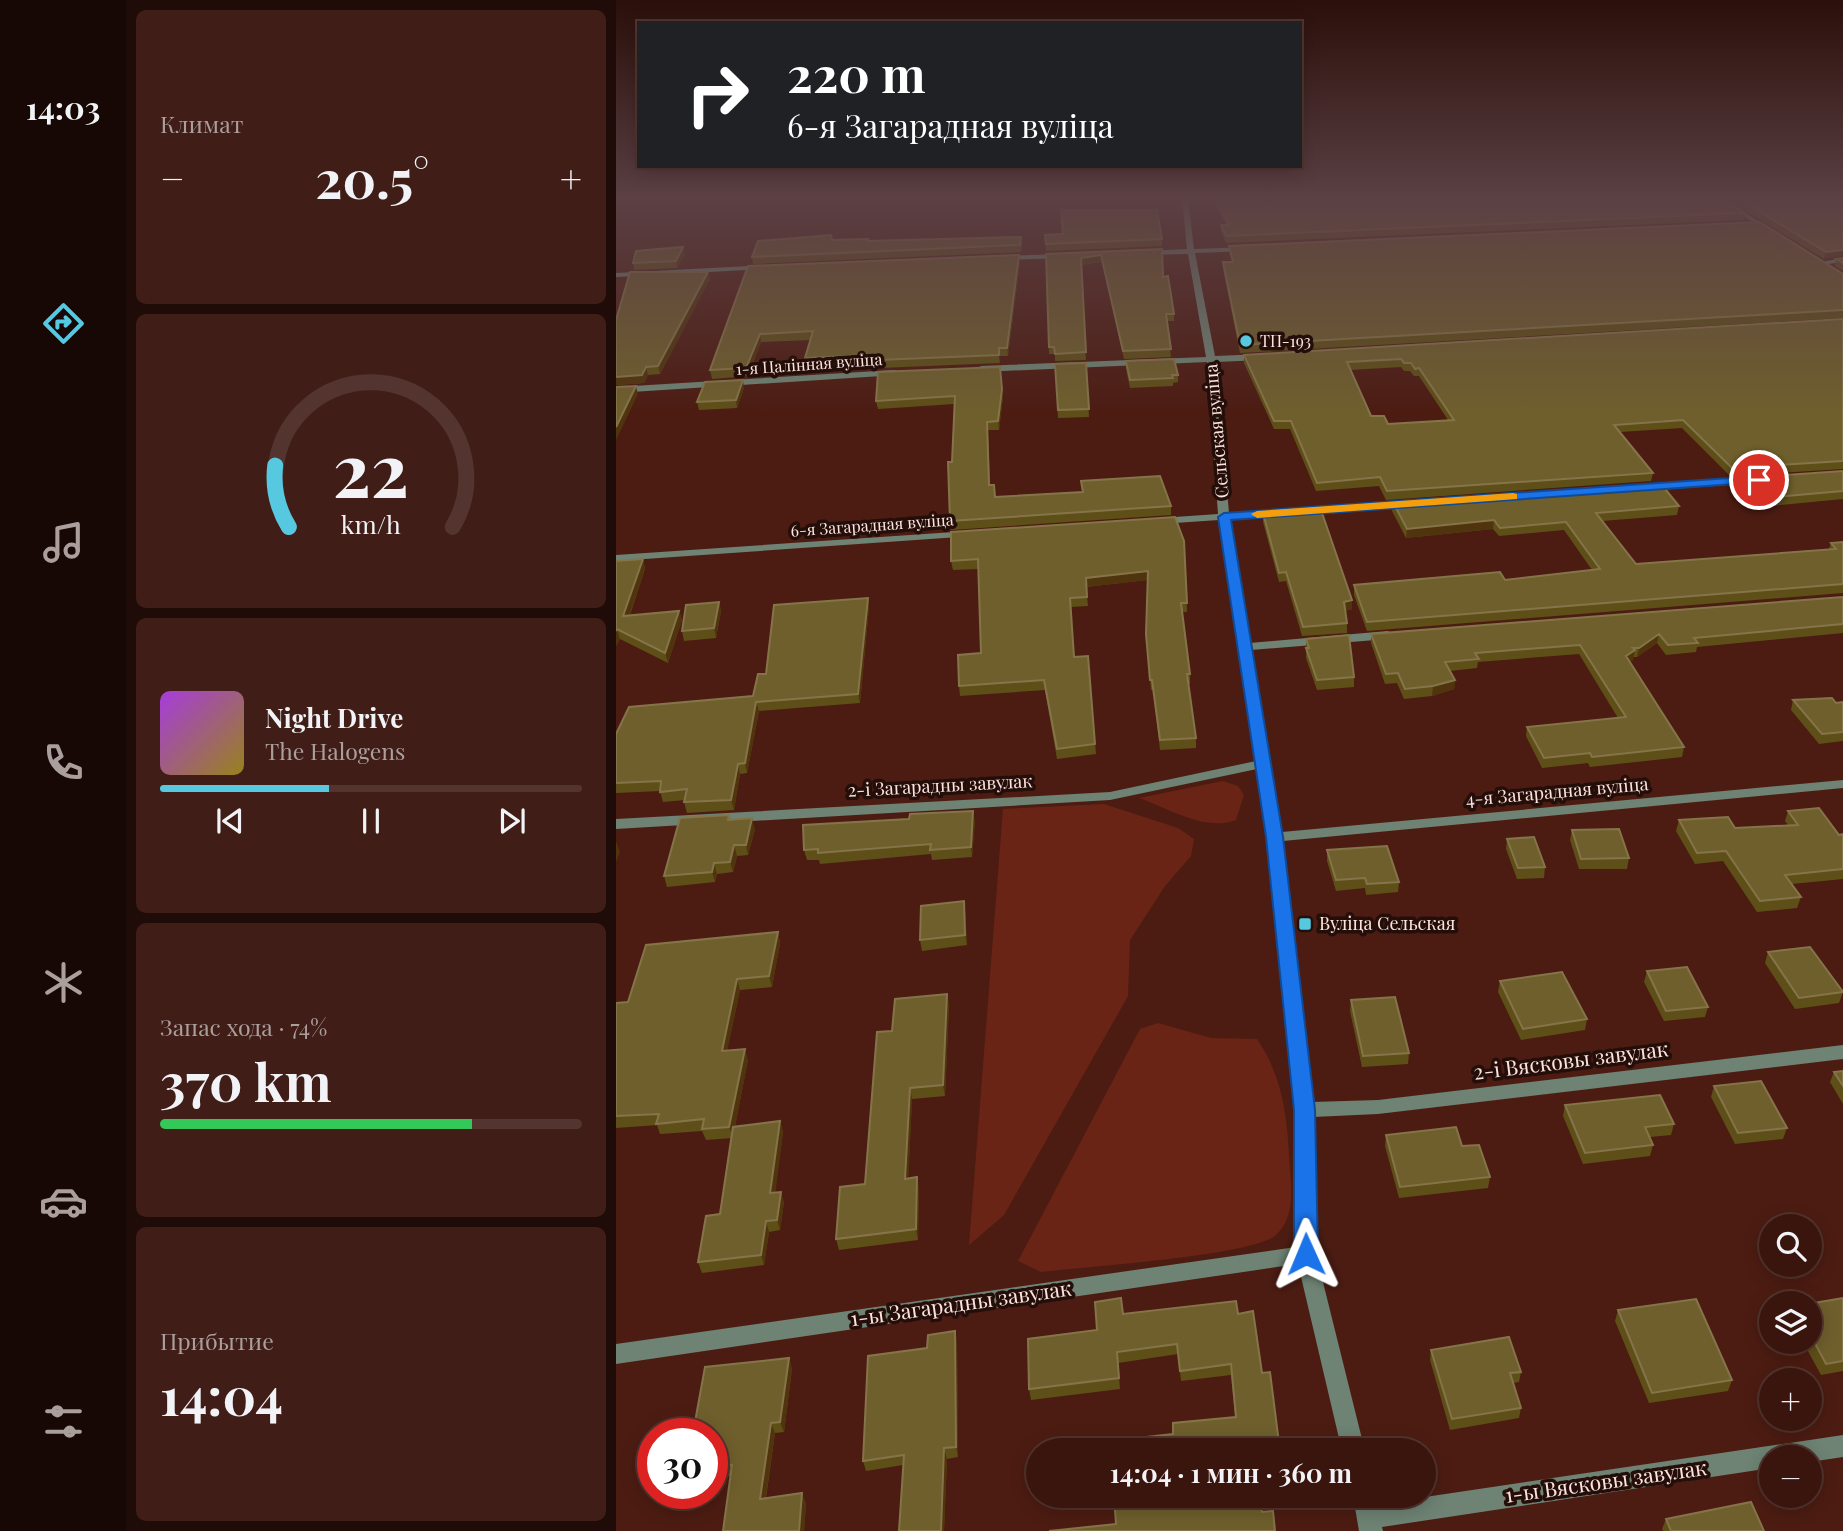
<!DOCTYPE html>
<html lang="ru">
<meta charset="utf-8">
<style>
:root{--surface:#39150e;--page:#401e17;--text:#f1f3f6;--muted:#ab9f9e;--line:#53342e;--accent:#56c9e1}
body{margin:0;font-family:"Playfair Display",serif;background:var(--page);color:var(--text);height:100vh;display:flex;flex-direction:column;font-size:26px;white-space:nowrap}
*{box-sizing:border-box;margin:0}
p{font-size:23px;color:var(--muted)}
.icon{flex:none;width:38px;height:38px;fill:none;stroke:currentColor;stroke-width:2;stroke-linecap:round;stroke-linejoin:round}
.map{position:relative;flex:1;overflow:hidden}
.details{display:flex;flex-direction:column;gap:10px;padding:10px;background:#1f0c08;width:490px}
.details>*{flex:none}
.banner{position:absolute;left:21px;top:21px;width:665px;height:147px;border-radius:0px;box-shadow:0 4px 18px #0003,0 0 0 2px var(--line);background:#202124;color:#fff;overflow:hidden}
.tools{position:absolute;left:1143px;top:1214px;display:grid;gap:14px}
.tools a{display:grid;place-items:center;width:63px;height:63px;border-radius:50%;background:var(--surface);box-shadow:0 4px 18px #0003,0 0 0 2px var(--line);font-size:35px}
.speed{position:absolute;left:21px;top:1418px;display:flex;gap:14px;font-size:35px;font-weight:700;text-align:center}
.speed>*{display:grid;place-content:center;width:91px;height:91px;border-radius:50%;background:var(--surface);box-shadow:0 4px 18px #0003,0 0 0 2px var(--line);line-height:1}
.speed .limit{border:10px solid #d22;background:#fff;color:#111}
.pin{position:absolute;display:grid;place-items:center;width:60px;height:60px;color:#fff;margin:-30px;border:4px solid #fff;border-radius:50%;box-shadow:0 2px 7px #0007}
.me{position:absolute;width:77px;margin:-38px;rotate:359deg;stroke-linejoin:round;filter:drop-shadow(0 0 5px #0008)}
.turn{display:flex;align-items:center;gap:24px;height:147px;padding:0 35px;font-size:32px}
.turn .icon{width:91px;height:91px;stroke-width:2.5}
.turn b{display:block;font-size:49px;line-height:60px}
.big{font-size:52px;font-weight:700;line-height:1.1}
.details .widget{flex:1;display:flex;flex-direction:column;justify-content:center;gap:10px;min-width:0;padding:0 24px;border-radius:10px;background:var(--page)}
.details .dial{align-items:center;gap:0}
.dial svg{height:182px;overflow:visible;fill:none;stroke:var(--line);stroke-width:7;stroke-linecap:round;text-anchor:middle}
.dial text{fill:var(--text);stroke:none}
.song{display:flex;align-items:center;gap:21px}
.cover{width:84px;height:84px;border-radius:10px;background:linear-gradient(135deg,hsl(280 70% 55%),hsl(50 70% 35%))}
.played{height:7px;border-radius:4px;background:linear-gradient(90deg,var(--accent) 40%,var(--line) 40%)}
.keys{display:flex;justify-content:space-around;direction:ltr}
.heat{display:flex;justify-content:space-between;align-items:center;font-size:38px;direction:ltr}
.charge{height:10px;border-radius:5px;background:linear-gradient(90deg,#34c759 74%,var(--line) 0)}
.trip{position:absolute;left:410px;top:1438px;width:410px;height:70px;border-radius:35px;background:var(--surface);box-shadow:0 4px 18px #0003,0 0 0 2px var(--line);font-weight:700;line-height:70px;text-align:center}
main{display:flex;flex:1;min-height:0}
.menu{display:flex;flex-direction:column;width:126px;justify-content:space-around;align-items:center;background:#170806;color:var(--muted)}
.menu .icon{width:49px;height:49px}
.menu .selected{color:var(--accent)}
.menu b{font-size:32px;color:var(--text)}
.map>svg:first-child{display:block}
.green{fill:#6a2415}
.lines{fill:none;stroke-linecap:round;stroke-linejoin:round}
.street{fill:#6e8374;fill-rule:evenodd}
.wall{fill:#5e4f18;fill-rule:evenodd}
.shaded-wall{fill:#50340d}
.building{fill:#6f5f2d;stroke:#857449;stroke-width:2;fill-rule:evenodd}
.route{fill:#1a73e8;stroke:#114b97;stroke-width:2}
.slow{fill:#f59e0b}
.poi-dot{fill:#56c9e1;stroke:#240e0a;stroke-width:2.5}
.labels{text-anchor:middle;stroke-width:7;stroke-linejoin:round;paint-order:stroke}
.far-poi-label{font-size:16px;fill:#fde3dd;stroke:#240e0a;text-anchor:start}
.far-street-label{font-size:16px;fill:#fde3dd;stroke:#240e0a}
.street-label{font-size:18px;fill:#fde3dd;stroke:#240e0a}
.poi-label{font-size:18px;fill:#fde3dd;stroke:#240e0a;text-anchor:start}
.near-street-label{font-size:21px;fill:#fde3dd;stroke:#240e0a}
</style>
<main>
<nav class="menu">
<b>14:03</b>
<svg class="icon selected" aria-label="directions" viewBox="0 0 24 24"><path d="M12 3l9 9-9 9-9-9zM9 14v-3h6M13 9l2 2-2 2"/></svg>
<svg class="icon" aria-label="music" viewBox="0 0 24 24"><path d="M9 18V5l10-2v13"/><circle cx="6" cy="18" r="3"/><circle cx="16" cy="16" r="3"/></svg>
<svg class="icon" aria-label="phone" viewBox="0 0 24 24"><path d="M5 4h4l2 5-3 2q2 4 5 5l2-3 5 2v4C11 20 4 13 5 4z"/></svg>
<svg class="icon" aria-label="climate" viewBox="0 0 24 24"><path d="M12 3v18M4 7l16 10M4 17L20 7"/></svg>
<svg class="icon" aria-label="car" viewBox="0 0 24 24"><path d="M5 17H2v-5l4-1 3-4h7l3 4 3 1v5h-3M9 17h6M6 11h13"/><circle cx="7" cy="17" r="2"/><circle cx="17" cy="17" r="2"/></svg>
<svg class="icon" aria-label="filters" viewBox="0 0 24 24"><path d="M4 7h16M4 17h16"/><circle cx="9" cy="7" r="2"/><circle cx="15" cy="17" r="2"/></svg>
</nav>
<section class="details">
<div class="widget"><p>Климат</p>
<div class="heat"><a>−</a><b class="big">20.5°</b><a>+</a></div>
</div>
<div class="widget dial"><svg viewBox="0 0 100 80">
<path d="M14 69A42 42 0 1 1 86 69"/>
<path d="M14 69A42 42 0 0 1 8 42" stroke="#56c9e1"/>
<text x="50" y="56" font-size="32" font-weight="700">22</text>
<text x="50" y="72" font-size="11">km/h</text>
</svg></div>
<div class="widget">
<div class="song"><i class="cover"></i><div><b>Night Drive</b><p>The Halogens</p></div></div>
<div class="played"></div>
<div class="keys"><svg class="icon" aria-label="previous" viewBox="0 0 24 24"><path d="M18 5L8 12l10 7zM5 5v14"/></svg><svg class="icon" aria-label="pause" viewBox="0 0 24 24"><path d="M8 5v14M16 5v14"/></svg><svg class="icon" aria-label="next" viewBox="0 0 24 24"><path d="M6 5l10 7-10 7zM19 5v14"/></svg></div>
</div>
<div class="widget"><p>Запас хода · 74%</p><b class="big">370 km</b><div class="charge"></div></div>
<div class="widget"><p>Прибытие</p><b class="big">14:04</b></div>
</section>
<div class="map">
<svg width="1227" height="1531" viewBox="0 0 1227 1531">
<rect width="100%" height="100%" fill="#4c1c12"/>
<path class="green" d="M607,781L622,786L628,795L620,820C591,832 551,808 523,798Z
M488,804L562,828L578,839L575,856L549,886L514,940L512,996L388,1215L353,1245L387,809Z
M542,1023L595,1038L641,1039C665,1074 671,1113 673,1155C674,1181 682,1215 660,1235C637,1256 465,1267 425,1272L402,1261L524,1029Z"/>
<g class="lines">
<path class="street" d="M566,199H572L578,249L632,247L636,249L632,251L579,253L599,356L646,354L650,357L646,360L600,362L613,513L663,510L668,513L663,516L614,520L634,643L772,631L778,635L772,639L635,650L666,832L1227,780V788L667,841L696,1102L762,1100L1227,1045V1059L762,1114L697,1117L700,1254L749,1451H726L682,1264L0,1364V1344L680,1247L679,1110L652,837L641,769L494,800L0,829V819L494,792L640,761L603,520L544,524L539,521L544,518L602,514L591,362L365,372L361,369L365,366L590,357L572,254L529,255L525,253L529,251L571,249Z
M1099,199H1107L1147,224L1142,225Z
M446,254H449V258L386,260L382,258L386,256Z
M1227,258V262L1204,265L1200,263Z
M152,265L153,267L149,269L0,277V273Z
M278,370L281,371V375L0,393V387Z
M1145,477L1149,478V482L1029,491L1024,488L1029,485Z
M793,501L798,504L797,506L687,514L682,511L687,508Z
M353,531L357,532V536L0,561V555Z
M1227,1435V1457L1194,1462V1458H1155V1468L766,1527L767,1531H743L737,1496H761L762,1504Z"/>
</g>
<path class="wall" d="M597,199H1107L1129,213L1127,220L610,243L605,231V225H610Z
M1111,199H1227L1208,259Z
M429,235L546,239V246L430,251Z
M252,239V241L406,243L405,252L137,264L136,257L216,240Z
M613,246L1227,274V318L624,353L607,269V262H616L613,252Z
M67,247L69,254L61,268L18,270L17,263Z
M546,249L547,277L558,314V321H551L555,357L508,359L486,262L465,265L470,360L439,361V354H433L430,254Z
M403,255L404,262L392,356H383L384,363L264,368L263,363L191,367L189,358L195,340L145,342L132,376L96,379L94,370L132,266Z
M1227,258V271L1219,266L1220,259Z
M92,272L94,279L44,374L32,375L28,383L0,385V320Z
M1227,319V469L1114,476L1066,428L1004,432L1037,473L1035,481L770,500L763,486L700,491L674,429H658L628,363V355ZM785,367L788,371H794L798,376H803L832,420L772,424L755,416L734,370Z
M510,361L562,375V382L557,383V386L514,388L510,369Z
M470,363L473,417L442,418L439,364Z
M262,372L387,397L383,430H372L374,485L379,497L466,492L465,481L555,506V515L335,530L334,521L338,404L262,409L260,401Z
M128,388L121,408L83,410L81,402Z
M1227,471V499L1145,507L1125,487L1127,478Z
M777,502L1063,506L1061,515L986,521L1020,564L1213,549L1215,543L1227,542V593L751,631L738,595V585L889,580L976,570L948,530L883,536L877,529L790,538L776,511Z
M647,513L736,600V609L729,611L731,623V633L686,636L670,581L663,582L647,522Z
M568,541L571,612H566L574,674V684H572L580,738V748L544,750L537,690H535L531,643V580L470,587L472,606L455,607L458,657L472,656L480,754L441,759L429,690L344,696L343,686L365,653L363,569L337,570L335,561Z
M27,559L29,569L14,615L63,611L66,620L52,663L4,639L0,646V561Z
M1227,597V633L1081,647L1080,652L1050,655L1041,643L1021,657H1017V660L1013,662L1068,747L1066,757L974,767L972,763L926,768L910,736L911,727L1002,718L963,654L862,662L861,668L834,671L839,680L838,689L816,696L788,699L781,683L769,684L755,643V634Z
M252,598L253,607L244,703L143,711L131,773L124,774L118,810L71,813L68,802L69,800L47,802L44,791L0,793V734L137,696L150,674Z
M103,602L105,611L100,638L68,641L66,631Z
M690,639L738,677V687L701,690L690,658Z
M1177,700L1227,702V741L1203,744L1175,710Z
M1172,811L1223,835L1227,834V879L1176,884L1185,897L1181,908L1141,912L1107,861L1079,864L1060,831L1063,820L1119,828L1172,825L1169,821Z
M113,815L114,820L139,829L132,855L121,856L117,872L101,874L99,882L51,887L48,876Z
M359,821L356,857L316,860L315,854L204,864L203,860H191L188,850Z
M956,830L1013,858L1011,869H963L954,840Z
M891,839L929,867L928,878L901,879L890,849Z
M711,850L783,882L782,892L750,895L749,888L720,891L711,861Z
M349,911L351,945L306,951L304,940Z
M162,932L164,943L156,987L124,990L111,1051L132,1060L119,1126L164,1121L167,1132L159,1192L168,1202L164,1230L153,1232L148,1265L86,1273L82,1262L104,1214L116,1138L90,1140L86,1131L44,1134L41,1125L0,1128V1003L12,1002Z
M1152,952L1227,992L1223,1003L1179,1009L1149,963Z
M1031,971L1092,1007L1089,1017L1048,1021L1028,982Z
M884,981L971,1019L969,1030L905,1040L882,992Z
M331,994L333,1005L329,1096L296,1099L292,1179L303,1188L302,1240L223,1250L220,1239L249,1184L276,1031Z
M735,1000L793,1053L792,1064L746,1067L734,1011Z
M1227,1071V1104L1214,1082L1218,1072Z
M1098,1086L1171,1128L1167,1139L1119,1144L1095,1097Z
M949,1105L1058,1124L1055,1135L1034,1137L1037,1145L1034,1156L967,1164L947,1116Z
M770,1135L846,1146L874,1177L872,1188L783,1198L769,1146Z
M1227,1298V1371L1205,1375L1187,1342H1194V1304Z
M1002,1310L1116,1380L1112,1391L1033,1403L999,1321Z
M507,1314H622L646,1373L664,1451L557,1434L619,1417L615,1375L565,1381L562,1354L502,1363L504,1389L415,1400L413,1389L481,1330Z
M341,1341L342,1457L331,1459L328,1531H283L287,1465L250,1471L247,1461L311,1348Z
M815,1350L905,1372L903,1382L897,1383L905,1408L903,1418L834,1430L814,1360Z
M173,1358L176,1369L168,1432L159,1433L150,1498L190,1503L188,1531H107L115,1476L96,1478V1433Z
M1050,1519L1148,1531H1047L1046,1529Z"/>
<path class="shaded-wall" d="M67,247L69,254L61,268L60,261Z
M1227,250V256L1208,259L1210,252Z
M403,255L404,262L392,356L391,348Z
M485,255L486,262L465,265L470,360L465,258Z
M92,272L94,279L44,374L42,366Z
M144,334L145,342L132,376L130,368Z
M30,367L32,375L28,383L0,385V377Z
M384,367L387,397L383,430L382,421Z
M127,380L128,388L121,408L120,400Z
M20,386L22,394L0,440V427Z
M878,520L877,529L790,538L791,529Z
M27,559L29,569L10,625L7,616Z
M532,571V580L470,587V578Z
M252,598L253,607L244,703L242,694Z
M736,600V609L728,611V602Z
M103,602L105,611L100,638L98,628Z
M63,611L66,620L52,663L49,653Z
M1,629L4,639L0,646V631Z
M1043,634L1041,643L1021,657L1023,648Z
M1019,650L1017,660L1008,666L1010,656Z
M839,680L838,689L816,696L817,686Z
M140,702L143,711L131,773L129,763Z
M122,764L124,774L118,810L115,800Z
M357,811L359,821L356,857L355,847Z
M136,818L139,829L132,855L130,845Z
M0,841L4,852L0,862Z
M118,845L121,856L117,872L114,862Z
M98,863L101,874L99,882L96,872Z
M348,901L349,911L351,945L349,935Z
M162,932L164,943L156,987L153,976Z
M121,979L124,990L109,1062L106,1051Z
M331,994L333,1005L329,1096L327,1085Z
M129,1049L132,1060L117,1137L113,1127Z
M294,1088L296,1099L292,1190L289,1179Z
M164,1121L167,1132L158,1204L154,1193Z
M301,1177L303,1188L302,1240L300,1229Z
M165,1192L168,1202L164,1230L161,1220Z
M150,1221L153,1232L148,1265L145,1255Z
M339,1331L341,1341L342,1457L340,1447Z
M173,1358L176,1369L168,1432L164,1422Z
M155,1423L159,1433L148,1509L144,1499Z
M328,1448L331,1459L328,1531H325Z
M186,1493L190,1503L188,1531H183Z"/>
<path class="building" d="M600,199H1107L1129,213L610,236L605,225H613Z
M1123,199H1227V250L1210,252Z
M445,210H541L546,239L430,244L429,235L447,234Z
M1144,222L1227,274V310L624,345L607,262H617L613,246Z
M215,235L216,240L252,239L251,241L405,237L404,245L136,257L142,241Z
M67,247L60,261L17,263L20,251Z
M546,249L547,277L552,276L558,314H550L555,349L507,351L485,255L465,258L470,352L439,354L438,347H433L430,254Z
M403,255L391,348H383V355L263,360V355L189,358L197,331L144,334L130,368L94,370L132,266Z
M1227,258V263L1220,259Z
M14,272H92L42,366L30,367L26,375L0,377V320Z
M1227,319V461L1116,468L1067,420L998,425L1037,473L771,491L764,477L701,483L675,421H658L628,355ZM785,359L788,363H795L799,369L803,368L838,420L772,424L768,416H755L731,362Z
M558,359L562,375H556L557,378L514,380L510,361Z
M470,363L473,409L442,410L439,364Z
M384,367L386,389L382,421L371,422L373,485H378L379,497L467,492L465,481L544,476L555,506L334,521L332,462H336L339,396L260,401L262,372Z
M127,380L120,400L81,402L89,382Z
M20,386L0,427V387Z
M1227,471V491L1148,498L1127,478Z
M1045,484L1063,506L980,513L1020,564L1220,549L1215,543L1227,542V584L751,622L738,585L884,572L889,580L984,569L950,522L884,528L878,520L791,529L777,502Z
M705,510L736,600L728,602L731,623L687,627L670,572L663,573L647,513Z
M559,517L568,541L571,603H565L574,674H571L580,738L544,740L536,680H534L530,634L532,571L470,578L471,597L454,598L458,657L472,656L479,744L441,749L428,680L343,686L342,655L365,653L362,559L335,561V532Z
M27,559L7,616L63,611L49,653L1,629L0,631V561Z
M1227,597V624L1078,638L1082,643L1052,645L1043,634L1023,648H1017L1019,650L1010,656L1068,747L976,757L974,753L928,758L911,727L1010,717L964,645L859,653L863,659L829,662L839,680L817,686L789,689L782,673L770,674L755,634Z
M252,598L242,694L140,702L129,763L122,764L115,800L68,802L71,789L44,792L45,781L0,783V734L13,707L137,696L142,674H150L158,605Z
M103,602L98,628L66,631L70,605Z
M733,635L738,677L701,680L690,648H693L690,639Z
M1216,698L1220,703L1227,702V732L1206,734L1177,700Z
M1203,808L1223,835L1227,834V869L1169,875L1185,897L1144,901L1110,851L1081,853L1063,820L1112,817L1119,828L1182,825L1172,811Z
M357,811L355,847L314,850L315,844L202,853V849L188,850L187,825L293,819L294,814Z
M113,815L112,820L136,818L130,845H118L114,862L98,863L96,872L48,876L64,818Z
M1003,829L1013,858L965,859L956,830Z
M918,837L929,867L902,868L891,839Z
M771,846L783,882L751,884L749,878L720,880L711,850Z
M348,901L349,935L304,940L305,906Z
M162,932L153,976L121,979L106,1051L129,1049L113,1127L86,1129L88,1119L40,1124L43,1114L0,1116V1003L12,1002L30,945Z
M1194,947L1227,992L1183,998L1152,952Z
M1071,967L1092,1007L1050,1011L1031,971Z
M946,972L971,1019L907,1029L884,981Z
M331,994L327,1085L294,1088L289,1179L301,1177L300,1229L220,1239L224,1187L249,1184L261,1032L276,1031L279,999Z
M779,997L793,1053L747,1056L735,1000Z
M1227,1071V1086L1218,1072Z
M1145,1081L1171,1128L1122,1133L1098,1086Z
M1044,1095L1058,1124L1029,1127L1037,1145L969,1153L949,1105Z
M164,1121L154,1193L165,1192L161,1220L150,1221L145,1255L82,1262L90,1216L104,1214L117,1127Z
M840,1127L846,1146L863,1145L874,1177L784,1187L770,1135Z
M505,1298L507,1314L620,1301L622,1314L637,1311L646,1373L654,1372L664,1451H495V1441L557,1434V1423L620,1417L615,1364L564,1371L561,1344L501,1352L503,1378L413,1389L412,1339L481,1330L479,1302Z
M1227,1298V1361L1210,1364L1194,1334V1304H1192Z
M1080,1299L1116,1380L1036,1393L1002,1310Z
M339,1331L340,1447L328,1448L325,1531H283L288,1455L247,1461L252,1356L311,1348L312,1335Z
M893,1337L905,1372L894,1373L905,1408L836,1419L815,1350Z
M173,1358L164,1422L155,1423L144,1499L186,1493L183,1531H107L116,1465L96,1467V1433H77L89,1367Z
M498,1496H644L646,1512L657,1511L659,1531H433L500,1524Z
M1135,1502L1148,1531H1055L1050,1519Z"/>
<linearGradient id="sky" x2="0" y2="1"><stop stop-color="#2a0f0a"/><stop offset="0.48" stop-color="#5b4044"/><stop offset="1" stop-color="#5b4044" stop-opacity="0"/></linearGradient>
<rect width="1227" height="413" fill="url(#sky)"/>
<path class="route" d="M1143,476L1149,480L1147,482L615,520L667,837L699,1110L702,1254L698,1261L690,1264L682,1261L678,1254V1110L650,837L602,517L608,513Z"/>
<path class="slow" d="M897,493L901,494V499L641,518L635,514L641,511Z"/>
<g class="poi-dot">
<circle cx="630" cy="341" r="7"/>
<rect x="682" y="917" width="14" height="14" rx="3.5"/>
</g>
<g class="labels">
<g class="far-poi-label">
<text x="644" y="347">ТП-193</text>
</g>
<g class="far-street-label">
<text transform="translate(193 364) rotate(-4)" y="6">1-я Цалінная вуліца</text>
<text transform="translate(256 525) rotate(-4)" y="6">6-я Загарадная вуліца</text>
</g>
<g class="street-label">
<text transform="translate(601 431) rotate(-95)" y="6">Сельская вуліца</text>
<text transform="translate(324 786) rotate(-3)" y="6">2-і Загарадны завулак</text>
<text transform="translate(941 792) rotate(-5)" y="6">4-я Загарадная вуліца</text>
</g>
<g class="poi-label">
<text x="703" y="930">Вуліца Сельская</text>
</g>
<g class="near-street-label">
<text transform="translate(955 1061) rotate(-7)" y="7">2-і Вясковы завулак</text>
<text transform="translate(345 1304) rotate(-8)" y="7">1-ы Загарадны завулак</text>
<text transform="translate(990 1482) rotate(-8)" y="7">1-ы Вясковы завулак</text>
</g>
</g>
</svg>
<div class="tools">
<a><svg class="icon" aria-label="search" viewBox="0 0 24 24"><circle cx="10" cy="10" r="6"/><path d="M15 15l6 6"/></svg></a>
<a><svg class="icon" aria-label="layers" viewBox="0 0 24 24"><path d="M12 4l9 5-9 5-9-5zM3 14l9 5 9-5"/></svg></a>
<a>+</a>
<a>−</a>
</div>
<div class="speed"><div class="limit">30</div></div>
<div class="pin" style="left:1143px;top:480px;background:#d93025"><svg class="icon" aria-label="arrive" viewBox="0 0 24 24"><path d="M6 21V4h12l-3 4 3 4H6"/></svg></div>
<svg class="me" style="left:690px;top:1254px" viewBox="-20 -20 40 40"><path d="M0-17L14 15 0 8-14 15z" fill="#1a73e8" stroke="#fff" stroke-width="4"/></svg>
<div class="trip">14:04 · 1 мин · 360 m</div>
<div class="banner">
<div class="turn"><svg class="icon" aria-label="right" viewBox="0 0 24 24"><path d="M7 20v-9h11M14 6l5 5-5 5"/></svg><div><b>220 m</b>6-я Загарадная вуліца</div></div>
</div>
</div>
</main>
